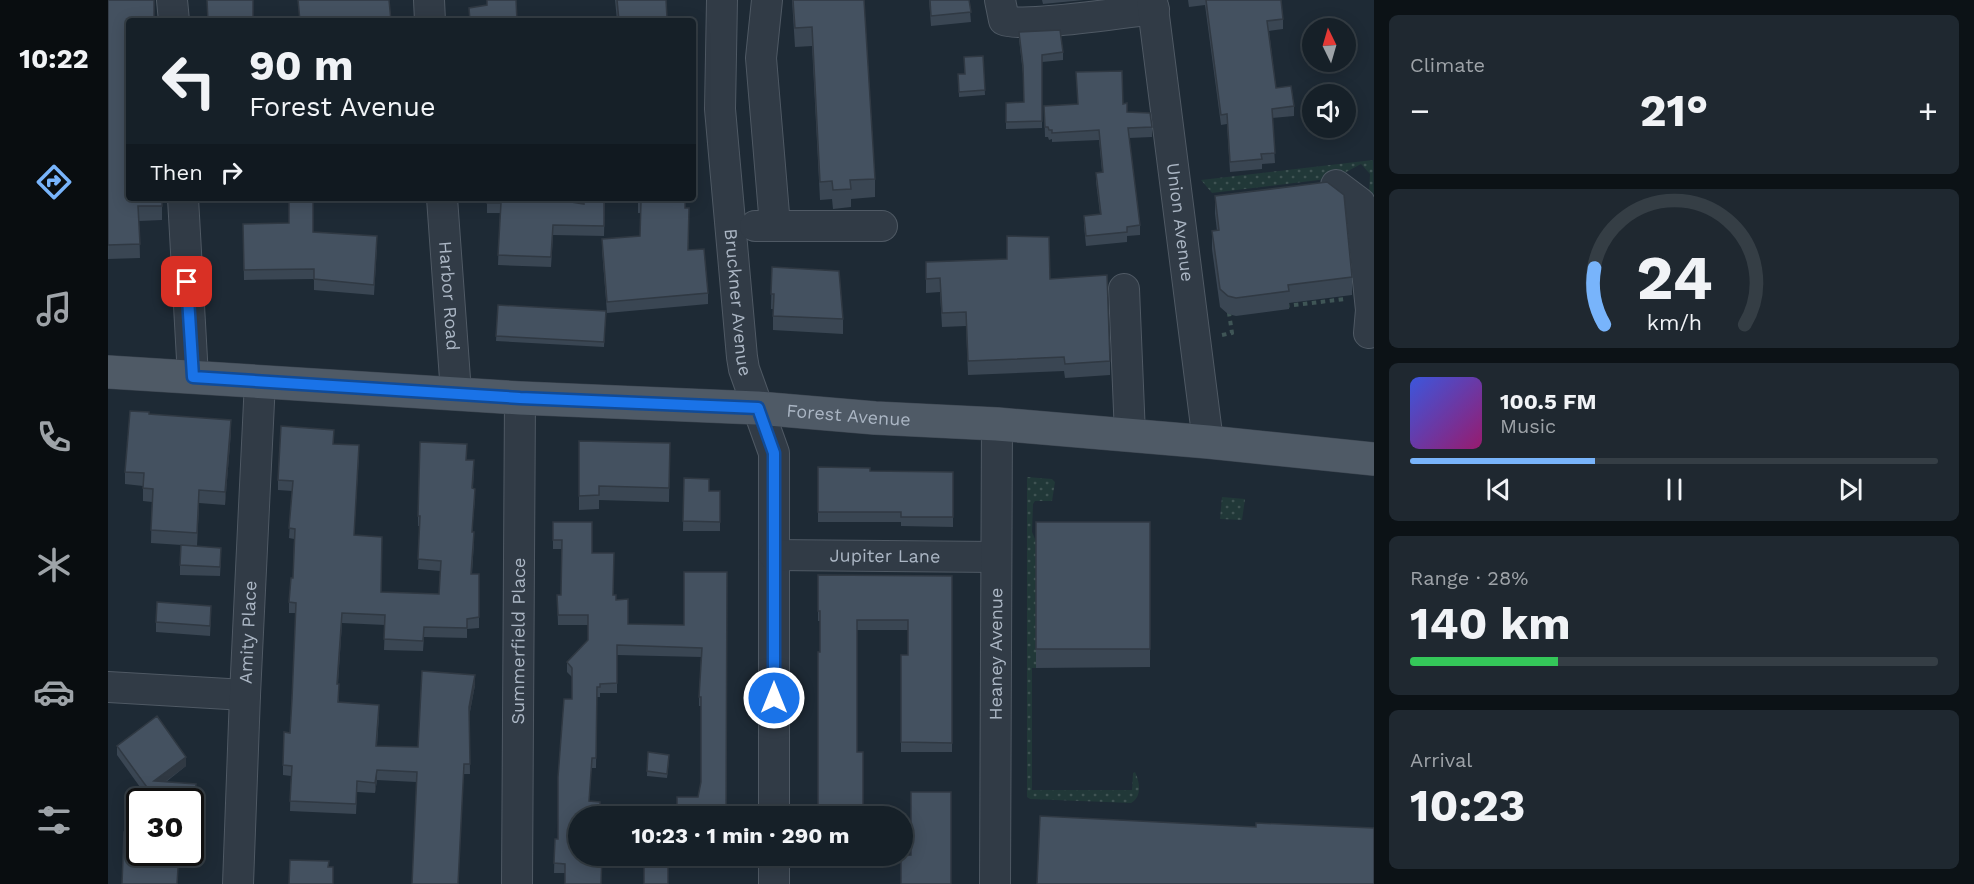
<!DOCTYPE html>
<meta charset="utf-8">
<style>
:root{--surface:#162028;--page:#1f2830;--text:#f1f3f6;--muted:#9ea3a8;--line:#353e45;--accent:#78b4fb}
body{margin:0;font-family:"Work Sans",sans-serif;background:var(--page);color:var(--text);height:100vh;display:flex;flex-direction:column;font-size:22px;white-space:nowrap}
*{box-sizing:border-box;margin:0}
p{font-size:20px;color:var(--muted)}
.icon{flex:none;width:33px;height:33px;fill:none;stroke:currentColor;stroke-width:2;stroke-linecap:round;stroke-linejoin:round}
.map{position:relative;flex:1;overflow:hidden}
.side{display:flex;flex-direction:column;gap:15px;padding:15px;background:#0c1216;width:600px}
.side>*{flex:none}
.top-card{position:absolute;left:18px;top:18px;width:570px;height:183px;border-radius:6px;box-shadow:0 3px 15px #0003,0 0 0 2px var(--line);background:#162028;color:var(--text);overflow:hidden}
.needle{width:39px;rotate:355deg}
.tools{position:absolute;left:1194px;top:18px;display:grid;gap:12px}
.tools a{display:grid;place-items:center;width:54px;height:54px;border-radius:50%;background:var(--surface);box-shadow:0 3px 15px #0003,0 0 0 2px var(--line);font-size:30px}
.speed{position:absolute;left:18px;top:788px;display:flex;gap:12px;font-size:30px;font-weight:700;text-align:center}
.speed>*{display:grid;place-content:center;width:78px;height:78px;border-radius:50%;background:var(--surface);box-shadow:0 3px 15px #0003,0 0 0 2px var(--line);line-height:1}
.speed .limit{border:3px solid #111;border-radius:9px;background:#fff;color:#111}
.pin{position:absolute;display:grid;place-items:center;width:51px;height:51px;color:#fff;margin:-26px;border-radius:12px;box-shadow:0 3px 9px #0006}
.me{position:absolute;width:66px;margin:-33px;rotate:0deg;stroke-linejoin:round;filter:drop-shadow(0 0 4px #0008)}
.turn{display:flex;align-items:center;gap:21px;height:126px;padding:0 24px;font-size:27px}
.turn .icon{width:78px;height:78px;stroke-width:2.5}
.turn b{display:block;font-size:42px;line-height:51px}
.then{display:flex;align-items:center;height:57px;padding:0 24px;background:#0003;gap:12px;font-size:22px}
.big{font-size:45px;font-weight:700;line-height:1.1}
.side .widget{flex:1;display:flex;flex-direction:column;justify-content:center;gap:9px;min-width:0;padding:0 21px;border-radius:9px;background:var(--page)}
.side .dial{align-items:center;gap:0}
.dial svg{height:156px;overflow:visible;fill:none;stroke:var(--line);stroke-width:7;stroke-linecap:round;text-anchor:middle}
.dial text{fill:var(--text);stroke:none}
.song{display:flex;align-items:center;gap:18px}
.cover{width:72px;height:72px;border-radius:9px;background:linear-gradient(135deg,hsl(230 70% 55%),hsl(320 70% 35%))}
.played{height:6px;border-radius:3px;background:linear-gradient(90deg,var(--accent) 35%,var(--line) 35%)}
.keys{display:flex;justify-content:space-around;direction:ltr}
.heat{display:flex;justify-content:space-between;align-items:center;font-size:33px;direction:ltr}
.charge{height:9px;border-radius:4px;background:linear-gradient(90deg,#34c759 28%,var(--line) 0)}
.trip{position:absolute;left:460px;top:806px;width:345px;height:60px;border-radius:30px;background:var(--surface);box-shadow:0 3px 15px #0003,0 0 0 2px var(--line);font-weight:700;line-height:60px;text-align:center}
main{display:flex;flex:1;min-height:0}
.tab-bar{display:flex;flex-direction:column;width:108px;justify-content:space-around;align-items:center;background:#090d10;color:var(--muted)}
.tab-bar .icon{width:42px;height:42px}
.tab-bar .active{color:var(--accent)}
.tab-bar b{font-size:27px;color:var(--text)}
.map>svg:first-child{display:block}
.garden{fill:url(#garden-dots)}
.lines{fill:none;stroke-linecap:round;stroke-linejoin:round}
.minor-casing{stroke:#4f5964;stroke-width:32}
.major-casing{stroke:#3b444f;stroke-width:34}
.path{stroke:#3f5556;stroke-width:4;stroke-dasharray:4.5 4.5;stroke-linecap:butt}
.minor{stroke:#313b46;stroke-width:30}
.major{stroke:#4f5a66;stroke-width:33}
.wall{fill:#3a4653}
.shaded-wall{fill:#303943}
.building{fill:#445160;stroke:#303943;stroke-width:1.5}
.route-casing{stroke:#114b97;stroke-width:15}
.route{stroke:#1a73e8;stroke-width:10}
.labels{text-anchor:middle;stroke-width:6;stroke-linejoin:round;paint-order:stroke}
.street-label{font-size:18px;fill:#abb6c4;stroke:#17202a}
</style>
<main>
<nav class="tab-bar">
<b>10:22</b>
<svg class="icon active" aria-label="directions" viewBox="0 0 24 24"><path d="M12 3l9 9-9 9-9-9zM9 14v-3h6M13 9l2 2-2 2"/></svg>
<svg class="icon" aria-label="music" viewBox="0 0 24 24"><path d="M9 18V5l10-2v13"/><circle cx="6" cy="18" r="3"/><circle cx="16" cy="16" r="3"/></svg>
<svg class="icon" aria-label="phone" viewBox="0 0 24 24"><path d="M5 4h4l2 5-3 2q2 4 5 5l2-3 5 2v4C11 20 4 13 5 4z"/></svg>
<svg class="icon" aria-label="climate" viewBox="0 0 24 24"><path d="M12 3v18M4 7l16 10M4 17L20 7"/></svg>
<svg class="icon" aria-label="car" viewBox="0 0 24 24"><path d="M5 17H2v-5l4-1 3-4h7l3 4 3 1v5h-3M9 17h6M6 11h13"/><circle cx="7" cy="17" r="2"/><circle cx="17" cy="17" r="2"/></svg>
<svg class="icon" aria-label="filters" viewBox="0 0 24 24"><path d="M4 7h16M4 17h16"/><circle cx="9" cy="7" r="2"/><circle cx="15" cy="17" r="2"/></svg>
</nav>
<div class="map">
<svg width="1266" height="884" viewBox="0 0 1266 884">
<defs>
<pattern id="garden-dots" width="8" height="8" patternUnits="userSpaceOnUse" patternTransform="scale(1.5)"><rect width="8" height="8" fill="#213838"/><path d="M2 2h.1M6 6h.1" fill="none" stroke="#3f5353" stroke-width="1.8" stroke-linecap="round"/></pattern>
</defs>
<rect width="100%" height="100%" fill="#1e2a35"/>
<path class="garden" d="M1265,160L1266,213L1261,193L1262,174L1253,164L1227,178L1104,193L1093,180Z
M919,477L944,479L947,482L944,501H927L925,504L924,532L928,541V668H924V790H1024L1025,773L1027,772C1032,782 1034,797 1023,803L922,799L919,797Z
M1114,497L1137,499L1134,520L1112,519Z"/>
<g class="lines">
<defs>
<g id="minor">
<path d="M64,0L66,21"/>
<path d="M321,0L322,21"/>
<path id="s1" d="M614,0L612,109L634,357L636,369L666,453V816"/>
<path d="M659,0L653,58L667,226"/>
<path d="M892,0L896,20C916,28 1018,12 1046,9"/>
<path id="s2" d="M1044,0L1100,442"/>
<path d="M1228,185L1252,203L1263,310L1261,333"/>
<path d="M75,198L85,377"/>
<path id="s3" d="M334,198L348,393"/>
<path d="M647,226H774"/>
<path d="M1016,289L1022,435"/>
<path id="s4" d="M666,555L888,557"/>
<path d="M0,687L137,695"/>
<path d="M666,855V884"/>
<path id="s5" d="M130,884L137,695L152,381"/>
<path id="s6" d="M409,884L412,398"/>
<path id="s7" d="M887,884L889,424"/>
</g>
<g id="major">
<path id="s8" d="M0,372L412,398L649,408L767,418L889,424L1100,442L1266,459"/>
</g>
</defs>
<use href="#minor" class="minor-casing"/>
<use href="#major" class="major-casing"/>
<path class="path" d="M1177,306L1238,299
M1114,335L1124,333L1121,313H1124"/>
<use href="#minor" class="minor"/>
<use href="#major" class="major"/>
</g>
<path class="wall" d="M0,0L54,198V220L31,221L32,258L0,259Z
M507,0H558L559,21H509Z
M684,0H756L767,179V197L743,199V207L725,209L724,199L712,200L704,46L687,47Z
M821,0H861L863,22L823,26Z
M934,0H976L935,4Z
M1080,0H1150L1175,19V29L1161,31L1168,88L1186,106V116L1164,118L1167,163L1154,164V169L1122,172L1119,124L1113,125L1097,5L1081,7Z
M911,32L955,52V60L934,62V128L898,129V103L916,102L915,74L911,39Z
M875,56L877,95L851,97L850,74H857Z
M1015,104L1019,112L1044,127V137L1021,138L1032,225V235L1019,236V242L978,246L976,226V216L992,214L988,182V173L994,172L991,140L944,142V139L941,140L940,137H937L936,106Z
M1107,196L1244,277V295L1181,303V309L1128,316L1120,314L1112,307L1104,249V231H1109L1107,214Z
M181,198H237L205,201V232L269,246L266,295L206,290V279L136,280L135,224L181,223Z
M379,198L476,204L497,198L496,236L445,235L443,267L390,265L392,213H379Z
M530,198L577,208L580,250L600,293V304L499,313L494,250V239L532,236L533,213H530Z
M818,262L942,279L1002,361V375L957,378L956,371L860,375L858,326L834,327L832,292L818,293Z
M664,267L735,319V334L665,330V309H663Z
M390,305L498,311L496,347L388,341Z
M41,414L123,432L117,505L91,503L89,546L43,543L44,502L35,501V486L17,484V472Z
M471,441L562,443L561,502L491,500V509L471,510Z
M226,444L251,455L246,535L273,592L331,594L332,571L310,569L312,526H310V516L359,460L366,470L365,488L367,499L364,532L366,542L364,574H371V628L359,629V638L316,637L315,651L276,650L277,625L234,623L230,684L231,702L271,715L269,746L310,747L367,685L361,717L362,774H356L308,782L269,780L267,793L249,792L248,814L182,811L183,776L175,775V765L182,733L188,613H181V602L185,578L186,539L181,538L184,491L170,490V480Z
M710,467L762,471L845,472V527L793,526V522H710Z
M576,478L601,491H612V531H575Z
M445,522L484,553L520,624L576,625L619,572L618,816L590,797L593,782V706H591V697L593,657L509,655V693H492V697H489L488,768H484L457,873H446L447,839H450L464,699V677L459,672V662L480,640V625H450L449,595H453L454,549H445Z
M928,522H1042V667L928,668Z
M113,558L112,576L72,575V565Z
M710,575L844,576V752H793V655H800V630H749V752L712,652V621H710Z
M103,615L102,636L48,632V622Z
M9,746L78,766L58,782L88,793L85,835H82V801H42L9,755Z
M540,752L561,760L559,778L539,776Z
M27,808H32V832H27Z"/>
<path class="shaded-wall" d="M123,420V432L117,505V492Z
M91,490V503L89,546V533Z
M234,613V623L229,694V684Z
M367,675V685L361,717V707Z
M78,757V766L46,790V781Z
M269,770V780L267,793V783Z"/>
<path class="building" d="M0,0H46V21H21V198H54V206H30L32,244L0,245Z
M99,0H145V21H100Z
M190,0H281L283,21H192Z
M379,0H408L409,21H362L361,8L379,5Z
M509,0H558L559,18L552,19V21H511Z
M685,0H756L767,179L742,180L743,189L725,190L724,181L712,182L704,27L687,28Z
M822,0H861L863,12L823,16Z
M1098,0H1173L1175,19L1159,21L1168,88L1183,86L1186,106L1164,109L1167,153L1153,154L1154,159L1122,162L1119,114L1113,115Z
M952,30L955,52L934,55V121L898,122V103L916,102L915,66L911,32Z
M875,56L877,90L851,92L850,74H857L856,57Z
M1014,71L1015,104L1019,103V112L1042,113L1044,127L1020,128L1032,225L1019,227V232L978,236L976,216L993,214L988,173L995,172L991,130L944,133V130H941L940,127H937L936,106L970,104L968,72Z
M1219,182L1236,195L1244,277L1180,285L1181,291L1128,298L1120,296L1112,289L1104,231L1111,230L1107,196Z
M181,198H205V232L269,236L266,285L206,279V269L136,270L135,224L181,223Z
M379,198H439L476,204V198H496V226L445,225L443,257L390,255L393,203H379Z
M530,198H577V208H581L580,250L596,249L600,293L499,302L494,239L532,236L533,202H530Z
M899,236L941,237L942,279L999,275L1002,361L957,364L956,357L860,361L858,312L834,313L832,278L818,279V262L899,259Z
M664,267L731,271L735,319L665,316L666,294H663Z
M390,305L498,311L496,342L388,336Z
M22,411L41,412V414L123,420L117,492L91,490L89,533L43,530L45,489L35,488L36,473L17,472Z
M173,426L226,430L225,444L251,445L246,535L274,537L273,592L331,594L333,561L310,559L312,516H310L312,442L359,444L358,460H366L364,488L367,489L364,532H366L363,574H371V617L359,619V628L316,627L315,641L276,639L277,615L234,613L229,684H231L230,702L271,705L268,746L310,747L314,671L367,675L361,707L362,764H356L350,884H304L309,772L269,770L267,783L249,781L248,804L182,801L184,766L175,765L176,732L182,733L184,699L188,603L181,602L183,578H185L187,529L181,528L185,481L170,480Z
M471,441L562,443L561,488L491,486V495L471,496Z
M710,467L762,468V471L845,472V517H793V512H710Z
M576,478L601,479V491H612V522L575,521Z
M445,522H484V553H506L505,595H508V600L520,599V624L576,625V572H619L618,816H569V797H590L593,782V697H591L594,648L509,645V683L492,684V687H489L488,758H484L481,801L492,802V816H471V855H494L493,884H457V864L446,863L447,839H450V777L456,699H464V668L459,662L480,640V615H450L449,595H453L454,540H445Z
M928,522H1042V649H928Z
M73,545L113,548L112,567L72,565Z
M710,575L844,576V743L793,742V655H800V620H749V752H755V816H710V652H712V611H710Z
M49,602L103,606L102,626L48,622Z
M49,716L78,757L46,781L88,784L85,825H82V801H49L9,746Z
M540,752L561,755L559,774L539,771Z
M803,792H843V884H793V856L803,855Z
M27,808H32V822H27Z
M932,816L1148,827V823L1266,828V884H929Z
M16,832L32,833V852H71L69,884H14Z
M536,855H560V884H536Z
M182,860L221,861L220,867H225V884H181Z"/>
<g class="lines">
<defs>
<path id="route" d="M79,282L85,377L412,398L650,408L666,453V698"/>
</defs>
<use href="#route" class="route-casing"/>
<use href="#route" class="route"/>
</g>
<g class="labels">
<g class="street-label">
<text dy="6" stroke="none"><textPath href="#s2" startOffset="224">Union Avenue</textPath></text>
<text dy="6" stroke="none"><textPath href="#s3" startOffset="98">Harbor Road</textPath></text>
<text dy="6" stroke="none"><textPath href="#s1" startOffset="303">Bruckner Avenue</textPath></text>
<text dy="6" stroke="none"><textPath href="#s8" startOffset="742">Forest Avenue</textPath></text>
<text dy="6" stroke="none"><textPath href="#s4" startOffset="111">Jupiter Lane</textPath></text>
<text dy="6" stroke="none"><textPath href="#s5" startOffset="252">Amity Place</textPath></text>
<text dy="6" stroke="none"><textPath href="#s6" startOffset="243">Summerfield Place</textPath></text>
<text dy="6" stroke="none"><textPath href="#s7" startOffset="230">Heaney Avenue</textPath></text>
</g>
</g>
</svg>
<div class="tools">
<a><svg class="needle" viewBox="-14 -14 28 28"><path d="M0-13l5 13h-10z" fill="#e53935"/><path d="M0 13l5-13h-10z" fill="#9ea3a8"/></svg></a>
<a><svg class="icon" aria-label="sound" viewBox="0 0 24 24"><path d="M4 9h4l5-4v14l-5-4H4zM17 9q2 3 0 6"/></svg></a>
</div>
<div class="speed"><div class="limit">30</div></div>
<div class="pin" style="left:79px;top:282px;background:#d93025"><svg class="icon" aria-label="arrive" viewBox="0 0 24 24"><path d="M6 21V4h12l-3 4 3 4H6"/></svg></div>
<svg class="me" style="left:666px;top:698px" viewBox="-20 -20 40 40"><circle r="17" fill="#1a73e8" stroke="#fff" stroke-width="3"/><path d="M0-11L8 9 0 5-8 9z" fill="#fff"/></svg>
<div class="trip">10:23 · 1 min · 290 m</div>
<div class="top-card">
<div class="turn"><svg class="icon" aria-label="left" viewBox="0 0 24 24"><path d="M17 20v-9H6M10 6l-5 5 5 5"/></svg><div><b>90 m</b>Forest Avenue</div></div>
<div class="then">Then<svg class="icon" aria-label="right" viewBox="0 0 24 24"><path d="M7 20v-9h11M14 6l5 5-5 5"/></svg></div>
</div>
</div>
<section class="side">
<div class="widget"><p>Climate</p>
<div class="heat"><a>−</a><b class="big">21°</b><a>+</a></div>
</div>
<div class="widget dial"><svg viewBox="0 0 100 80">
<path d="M14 69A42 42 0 1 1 86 69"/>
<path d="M14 69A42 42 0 0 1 9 40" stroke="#78b4fb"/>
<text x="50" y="56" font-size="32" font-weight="700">24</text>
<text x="50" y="72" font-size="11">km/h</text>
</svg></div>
<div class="widget">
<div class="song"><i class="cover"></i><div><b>100.5 FM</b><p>Music</p></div></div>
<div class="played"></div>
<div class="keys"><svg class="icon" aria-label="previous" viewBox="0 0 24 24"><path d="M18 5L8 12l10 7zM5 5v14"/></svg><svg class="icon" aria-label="pause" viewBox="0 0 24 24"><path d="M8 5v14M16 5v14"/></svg><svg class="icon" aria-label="next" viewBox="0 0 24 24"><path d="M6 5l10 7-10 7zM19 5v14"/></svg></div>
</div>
<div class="widget"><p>Range · 28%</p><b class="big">140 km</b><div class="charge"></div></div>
<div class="widget"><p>Arrival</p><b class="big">10:23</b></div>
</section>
</main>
